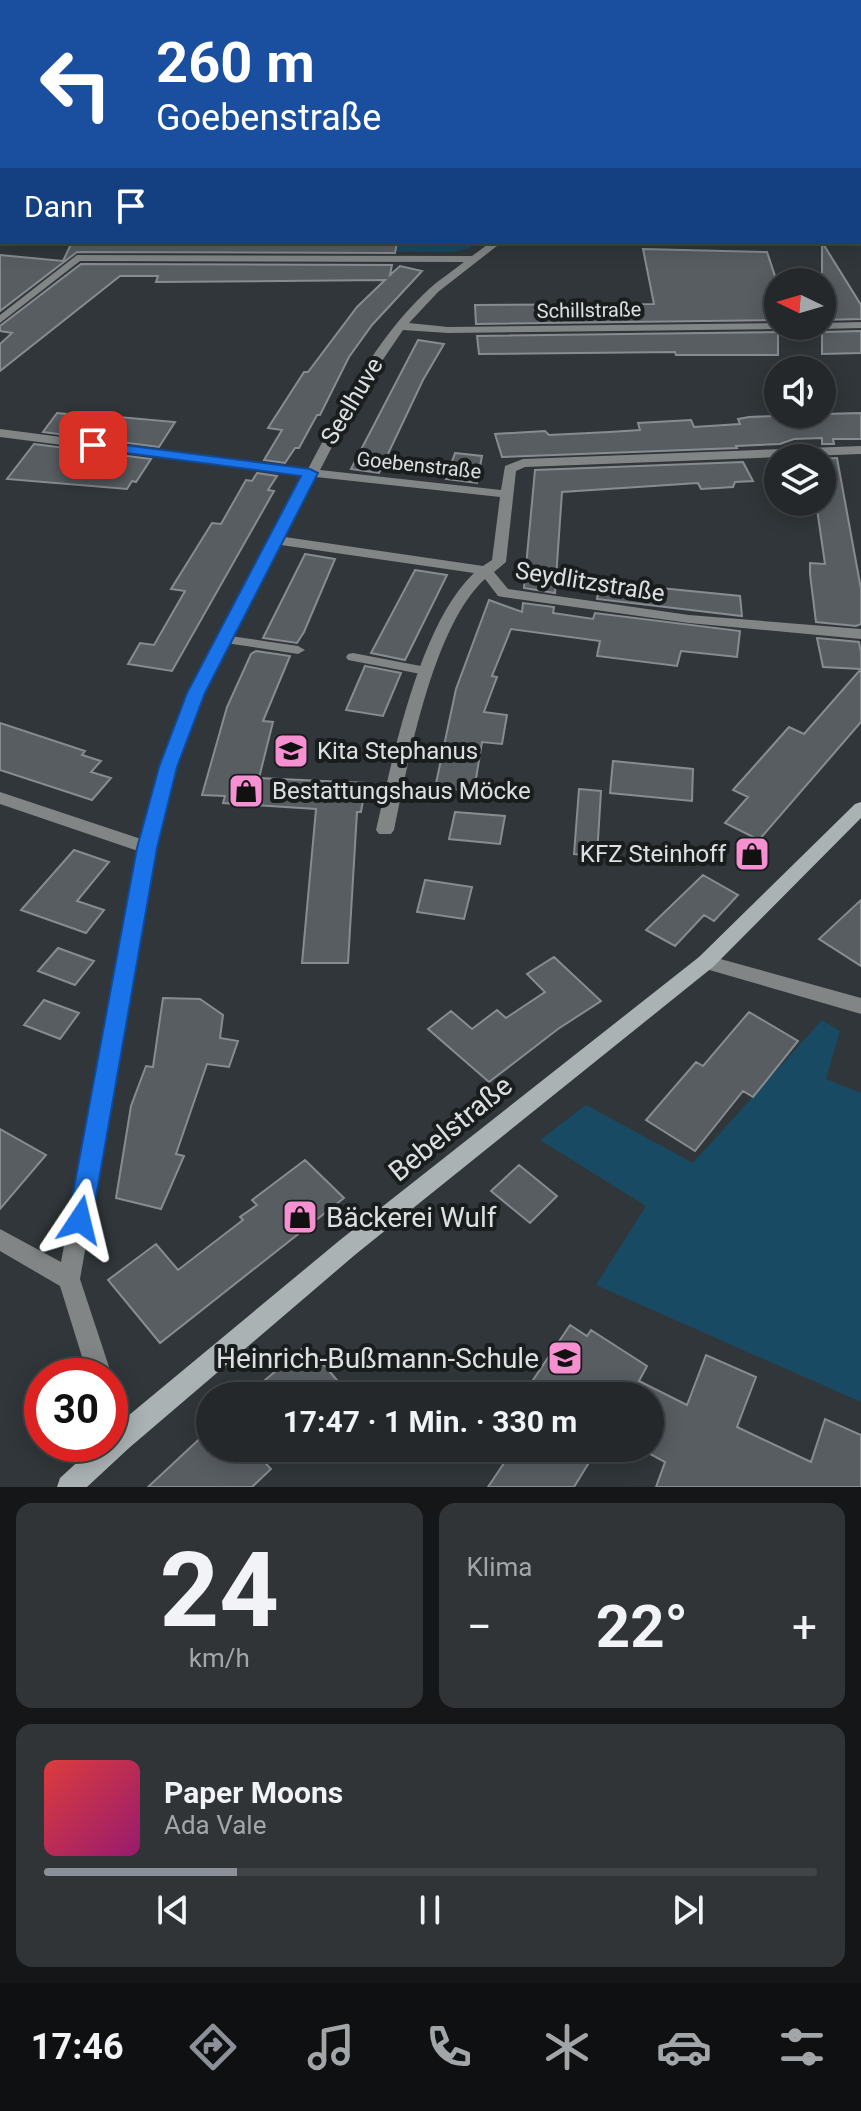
<!DOCTYPE html>
<html lang="de">
<meta charset="utf-8">
<style>
:root{--surface:#24282b;--page:#303437;--text:#f1f3f6;--muted:#a3a6a9;--line:#414447;--accent:#8c9099}
body{margin:0;font-family:Roboto,sans-serif;background:var(--page);color:var(--text);height:100vh;display:flex;flex-direction:column;font-size:30px;white-space:nowrap}
*{box-sizing:border-box;margin:0}
p{font-size:26px;color:var(--muted)}
.icon{flex:none;width:44px;height:44px;fill:none;stroke:currentColor;stroke-width:2;stroke-linecap:round;stroke-linejoin:round}
.map{position:relative;height:1487px;overflow:hidden}
.details{display:flex;flex-direction:column;gap:16px;padding:16px;background:#141618;flex:1}
.details>*{flex:none}
.hud{position:absolute;left:0px;top:0px;width:862px;height:244px;box-shadow:0 4px 20px #0003,0 0 0 2px var(--line);background:#1a4fa0;color:#fff;overflow:hidden}
.needle{width:52px;rotate:275deg}
.controls{position:absolute;left:764px;top:268px;display:grid;gap:16px}
.controls a{display:grid;place-items:center;width:72px;height:72px;border-radius:50%;background:var(--surface);box-shadow:0 4px 20px #0003,0 0 0 2px var(--line);font-size:40px}
.speed{position:absolute;left:24px;top:1358px;display:flex;gap:16px;font-size:40px;font-weight:700;text-align:center}
.speed>*{display:grid;place-content:center;width:104px;height:104px;border-radius:50%;background:var(--surface);box-shadow:0 4px 20px #0003,0 0 0 2px var(--line);line-height:1}
.speed .limit{border:12px solid #d22;background:#fff;color:#111}
.pin{position:absolute;display:grid;place-items:center;width:68px;height:68px;color:#fff;margin:-34px;border-radius:16px;box-shadow:0 4px 12px #0006}
.me{position:absolute;width:88px;margin:-44px;rotate:10deg;stroke-linejoin:round;filter:drop-shadow(0 0 6px #0008)}
.turn{display:flex;align-items:center;gap:28px;height:168px;padding:0 24px;font-size:36px}
.turn .icon{width:104px;height:104px;stroke-width:2.5}
.turn b{display:block;font-size:56px;line-height:68px}
.then{display:flex;align-items:center;height:76px;padding:0 24px;background:#0003;gap:16px;font-size:30px}
.big{font-size:60px;font-weight:700;line-height:1.1}
.details .card{flex:1;display:flex;flex-direction:column;justify-content:center;gap:12px;min-width:0;padding:0 28px;border-radius:16px;background:var(--page)}
.details .dial{align-items:center;gap:0}
.dial b{font-size:104px;line-height:1}
.song{display:flex;align-items:center;gap:24px}
.cover{width:96px;height:96px;border-radius:12px;background:linear-gradient(135deg,hsl(0 70% 55%),hsl(320 70% 35%))}
.played{height:8px;border-radius:4px;background:linear-gradient(90deg,var(--accent) 25%,var(--line) 25%)}
.keys{display:flex;justify-content:space-around;direction:ltr}
.heat{display:flex;justify-content:space-between;align-items:center;font-size:44px;direction:ltr}
.details .tiles{flex:1;display:grid;gap:16px;grid-template-columns:1fr 1fr}
.card:last-child{grid-column:span 2}
.trip{position:absolute;left:196px;top:1382px;width:468px;height:80px;border-radius:40px;background:var(--surface);box-shadow:0 4px 20px #0003,0 0 0 2px var(--line);font-weight:700;line-height:80px;text-align:center}
.menu{display:flex;height:128px;justify-content:space-around;align-items:center;background:#0e1011;color:var(--muted)}
.menu .icon{width:56px;height:56px}
.menu .active{color:var(--accent)}
.menu b{font-size:36px;color:var(--text)}
.map>svg:first-child{display:block}
.green{fill:#184b63}
.lines{fill:none;stroke-linecap:round;stroke-linejoin:round}
.river{fill:#6a74c8;fill-rule:evenodd}
.building{fill:#585d62;stroke:#878c92;stroke-width:2}
.service{fill:#818585;fill-rule:evenodd}
.minor{fill:#818585;fill-rule:evenodd}
.secondary{fill:#abb2b3;fill-rule:evenodd}
.route{fill:#1a73e8;stroke:#114b97;stroke-width:2}
.labels{text-anchor:middle;stroke-width:8;stroke-linejoin:round;paint-order:stroke}
.far-street-label{font-size:20px;fill:#dce0e2;stroke:#1a1d1e}
.street-label{font-size:24px;fill:#dce0e2;stroke:#1a1d1e}
.poi-label{font-size:24px;fill:#dce0e2;stroke:#1a1d1e;text-anchor:start}
.near-street-label{font-size:28px;fill:#dce0e2;stroke:#1a1d1e}
.near-poi-label{font-size:28px;fill:#dce0e2;stroke:#1a1d1e;text-anchor:start}
</style>
<div class="map">
<svg width="861" height="1487" viewBox="0 0 861 1487">
<rect width="100%" height="100%" fill="#303639"/>
<path class="green" d="M46,0H861V129L860,2Z
M351,242H475L470,248L453,252L349,251Z
M822,1020L840,1031L826,1079L861,1093V1402L596,1285L646,1206L540,1140L586,1105L693,1163Z"/>
<g class="lines">
<path class="river" d="M123,0H151L122,2Z
M0,46H2L0,61Z"/>
</g>
<path class="building" d="M72,242H397L395,253L77,252L0,311V255L63,261Z
M822,242L861,305V319L822,320Z
M643,249L767,252L778,285V320L476,324L475,305L654,304Z
M81,264L392,265L390,275L400,266L422,271L372,325L349,357L320,415H317L299,448H295L285,463L264,460L282,430L268,428L304,372H308L357,307L385,280L156,282L158,276H120L0,371V344L12,333L0,331V326Z
M861,331V353L822,354V332Z
M778,332V355H676L675,352L479,354L477,336Z
M418,340L444,344L423,380L379,473L351,469Z
M57,413L118,419L119,417L175,422L159,447L43,432Z
M861,413V439H833L834,444H822V438L794,439L780,444L736,446L737,448L502,457L495,434L545,431L549,435L609,432L640,430L638,423L691,420L694,427L740,424L738,419L749,417L821,414L822,418V414Z
M34,444L151,459L136,482L132,481L127,489L7,479Z
M455,453L482,456L477,483L446,479Z
M837,458L861,589V624L856,626L816,622L810,574V563L825,564L816,502H822V459Z
M743,462L753,481L735,482L733,487L701,489L698,483L562,492L555,593L524,588L535,470Z
M257,473L277,476L268,490L274,491L172,671L128,664L140,643L154,645L185,591L171,589L212,523L221,524L246,480L252,481Z
M305,554L335,559L304,632L297,643L263,638Z
M415,570L447,575L405,660L371,653Z
M600,582L740,596L742,616L597,599Z
M489,600L522,612L523,603L554,607L553,613L593,619L595,613L740,631L737,657L681,651L677,666L597,656L600,641L511,629L492,676L497,677L484,712L507,715L502,744L482,742L474,791L435,788L456,689Z
M817,638L859,642L861,652V722L759,840L725,823L748,797L733,790L789,727L804,734L861,669L823,667Z
M256,651L290,656L263,721L273,722L259,778L366,783L361,812H357L348,963H302L316,809L223,803L225,796L202,795L227,707L251,654Z
M365,666L401,673L383,716L346,710Z
M0,723L85,751L82,755L101,761L91,772L111,778L92,800L0,770Z
M613,761L693,769L692,801L610,793Z
M579,789L601,791L597,856L574,854Z
M455,812L505,816L500,844L449,839Z
M74,850L109,862L77,901L104,910L86,933L21,910Z
M703,875L738,895L714,921L704,915L675,946L646,930Z
M425,880L472,887L464,919L417,912Z
M861,900V966L819,939Z
M58,948L94,961L75,985L38,971Z
M554,957L601,1001L558,1029L489,1082L428,1029L451,1011L472,1029L497,1010L506,1018L545,992L527,974Z
M163,998L200,999L223,1015L220,1038L238,1041L229,1067L207,1064L176,1154L184,1156L161,1209L116,1198L131,1106L146,1066L153,1067Z
M44,1000L79,1013L60,1039L24,1025Z
M749,1012L798,1041L753,1097L743,1091L695,1151L646,1120L696,1062L703,1066Z
M0,1129L46,1155L0,1209Z
M305,1160L344,1198L160,1343L108,1280L156,1244L178,1270L243,1220L240,1217L257,1205L252,1200Z
M519,1165L557,1196L530,1223L491,1191Z
M570,1325L587,1336L591,1330L647,1366L639,1381L687,1405L706,1355L756,1377L737,1427L811,1462L825,1419L861,1435V1487H656L665,1462L650,1454V1396H558L533,1380Z
M307,1345L342,1386L331,1396H246Z
M210,1429V1448H251L271,1469L252,1487H148Z
M514,1448H598L574,1487H488Z"/>
<g class="lines">
<path class="service" d="M224,635L298,646L305,650L298,654L219,642L218,639Z
M353,653L426,667L433,671L426,675L348,660L346,657L348,654Z"/>
<path class="minor" d="M860,116H861V122H860Z
M860,236H861V242H860Z
M491,242H502L438,292L409,323L448,327L778,323V326H784L778,329L448,333L403,330L359,395L320,470L501,490L505,466L523,459L861,446V454L525,467L516,471L506,562L494,572L508,589L689,615L861,629V639L689,623L503,597L498,596L485,579C433,626 408,762 394,830L391,834H379L376,830C393,757 419,625 474,573L281,545L204,693L176,767L156,848L80,1279L112,1376L110,1380V1376H88L60,1286L0,1251V1229L61,1262L138,851L0,804V792L141,839L160,767L188,693L304,476L0,437V429L308,469C342,405 376,338 429,289C440,279 453,271 464,262L80,261L0,323V315L77,255L472,256ZM316,477L500,497L492,560L483,566L285,537Z
M861,322V328L822,329L816,326H822V323Z
M706,955L861,998V1014L699,967L697,962L699,957Z
M110,1395L118,1399L132,1439L129,1448L120,1451L111,1448L110,1444Z"/>
<path class="secondary" d="M861,802V818L713,967L356,1254L129,1448L87,1487H57L60,1478L97,1444H110L111,1430L340,1240L699,957L855,804Z"/>
</g>
<path class="route" d="M93,441L310,469L318,473L205,693L177,767L157,848L92,1220L89,1228L80,1231L72,1228L68,1220L137,848L159,767L187,693L301,476L88,448L86,445Z"/>
<defs>
<symbol id="school-square" viewBox="-11 -11 22 22"><rect x="-9" y="-9" width="18" height="18" rx="4" fill="#f690d0" stroke="#1a1d1e"/><path d="M0-5L7-2L0 1L-7-2ZM-4 1L0 2.5L4 1V4Q0 6-4 4Z" fill="#111"/></symbol>
<symbol id="shop-square" viewBox="-11 -11 22 22"><rect x="-9" y="-9" width="18" height="18" rx="4" fill="#f690d0" stroke="#1a1d1e"/><path d="M-5-2.5h2.3a2.7 3.5 0 0 1 5.4 0H5L5.5 6h-11ZM-1.5-2.5h3a1.5 2.3 0 0 0-3 0Z" fill="#111"/></symbol>
</defs>
<g fill-rule="evenodd">
<use href="#school-square" x="271" y="731" width="40" height="40"/>
<use href="#shop-square" x="226" y="771" width="40" height="40"/>
<use href="#shop-square" x="732" y="834" width="40" height="40"/>
<use href="#shop-square" x="280" y="1197" width="40" height="40"/>
<use href="#school-square" x="545" y="1338" width="40" height="40"/>
</g>
<g class="labels">
<g class="far-street-label">
<text transform="translate(589 310) rotate(-1)" y="7">Schillstraße</text>
<text transform="translate(419 465) rotate(6)" y="7">Goebenstraße</text>
</g>
<g class="street-label">
<text transform="translate(352 401) rotate(-59)" y="8">Seelhuve</text>
<text transform="translate(590 582) rotate(9)" y="8">Seydlitzstraße</text>
</g>
<g class="poi-label">
<text x="317" y="759">Kita Stephanus</text>
<text x="272" y="799">Bestattungshaus Möcke</text>
<text x="726" y="862" text-anchor="end">KFZ Steinhoff</text>
</g>
<g class="near-street-label">
<text transform="translate(450 1128) rotate(-39)" y="10">Bebelstraße</text>
</g>
<g class="near-poi-label">
<text x="326" y="1227">Bäckerei Wulf</text>
<text x="539" y="1368" text-anchor="end">Heinrich-Bußmann-Schule</text>
</g>
</g>
</svg>
<div class="controls">
<a><svg class="needle" viewBox="-14 -14 28 28"><path d="M0-13l5 13h-10z" fill="#e53935"/><path d="M0 13l5-13h-10z" fill="#a3a6a9"/></svg></a>
<a><svg class="icon" aria-label="sound" viewBox="0 0 24 24"><path d="M4 9h4l5-4v14l-5-4H4zM17 9q2 3 0 6"/></svg></a>
<a><svg class="icon" aria-label="layers" viewBox="0 0 24 24"><path d="M12 4l9 5-9 5-9-5zM3 14l9 5 9-5"/></svg></a>
</div>
<div class="speed"><div class="limit">30</div></div>
<div class="pin" style="left:93px;top:445px;background:#d93025"><svg class="icon" aria-label="arrive" viewBox="0 0 24 24"><path d="M6 21V4h12l-3 4 3 4H6"/></svg></div>
<svg class="me" style="left:80px;top:1220px" viewBox="-20 -20 40 40"><path d="M0-17L14 15 0 8-14 15z" fill="#1a73e8" stroke="#fff" stroke-width="4"/></svg>
<div class="trip">17:47 · 1 Min. · 330 m</div>
<div class="hud">
<div class="turn"><svg class="icon" aria-label="left" viewBox="0 0 24 24"><path d="M17 20v-9H6M10 6l-5 5 5 5"/></svg><div><b>260 m</b>Goebenstraße</div></div>
<div class="then">Dann<svg class="icon" aria-label="arrive" viewBox="0 0 24 24"><path d="M6 21V4h12l-3 4 3 4H6"/></svg></div>
</div>
</div>
<section class="details">
<div class="tiles">
<div class="card dial"><b>24</b><p>km/h</p></div>
<div class="card"><p>Klima</p>
<div class="heat"><a>−</a><b class="big">22°</b><a>+</a></div>
</div>
<div class="card">
<div class="song"><i class="cover"></i><div><b>Paper Moons</b><p>Ada Vale</p></div></div>
<div class="played"></div>
<div class="keys"><svg class="icon" aria-label="previous" viewBox="0 0 24 24"><path d="M18 5L8 12l10 7zM5 5v14"/></svg><svg class="icon" aria-label="pause" viewBox="0 0 24 24"><path d="M8 5v14M16 5v14"/></svg><svg class="icon" aria-label="next" viewBox="0 0 24 24"><path d="M6 5l10 7-10 7zM19 5v14"/></svg></div>
</div>
</div>
</section>
<nav class="menu">
<b>17:46</b>
<svg class="icon active" aria-label="directions" viewBox="0 0 24 24"><path d="M12 3l9 9-9 9-9-9zM9 14v-3h6M13 9l2 2-2 2"/></svg>
<svg class="icon" aria-label="music" viewBox="0 0 24 24"><path d="M9 18V5l10-2v13"/><circle cx="6" cy="18" r="3"/><circle cx="16" cy="16" r="3"/></svg>
<svg class="icon" aria-label="phone" viewBox="0 0 24 24"><path d="M5 4h4l2 5-3 2q2 4 5 5l2-3 5 2v4C11 20 4 13 5 4z"/></svg>
<svg class="icon" aria-label="climate" viewBox="0 0 24 24"><path d="M12 3v18M4 7l16 10M4 17L20 7"/></svg>
<svg class="icon" aria-label="car" viewBox="0 0 24 24"><path d="M5 17H2v-5l4-1 3-4h7l3 4 3 1v5h-3M9 17h6M6 11h13"/><circle cx="7" cy="17" r="2"/><circle cx="17" cy="17" r="2"/></svg>
<svg class="icon" aria-label="filters" viewBox="0 0 24 24"><path d="M4 7h16M4 17h16"/><circle cx="9" cy="7" r="2"/><circle cx="15" cy="17" r="2"/></svg>
</nav>
